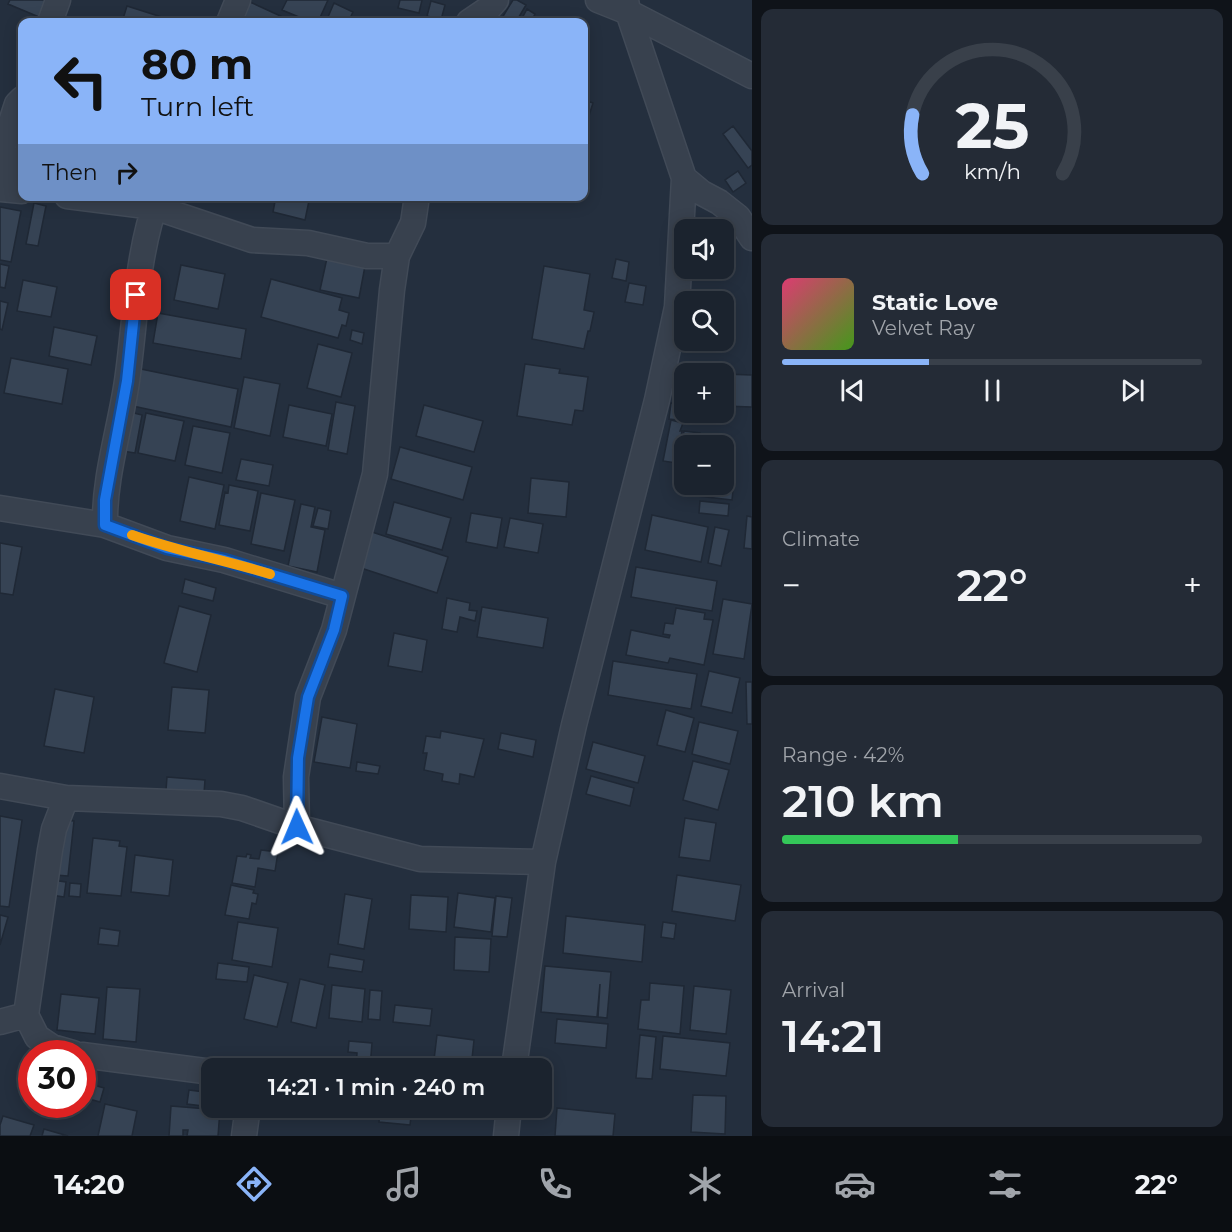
<!DOCTYPE html>
<meta charset="utf-8">
<style>
:root{--surface:#1b232e;--page:#242b36;--text:#f1f3f6;--muted:#a0a4aa;--line:#39404a;--accent:#8ab4f8}
body{margin:0;font-family:Montserrat,sans-serif;background:var(--page);color:var(--text);height:100vh;display:flex;flex-direction:column;font-size:22px;white-space:nowrap}
*{box-sizing:border-box;margin:0}
p{font-size:20px;color:var(--muted)}
.icon{flex:none;width:33px;height:33px;fill:none;stroke:currentColor;stroke-width:2;stroke-linecap:round;stroke-linejoin:round}
.map{position:relative;flex:1;overflow:hidden}
.drawer{display:flex;flex-direction:column;gap:9px;padding:9px;background:#0f1319;width:480px}
.drawer>*{flex:none}
.hud{position:absolute;left:18px;top:18px;width:570px;height:183px;border-radius:12px;box-shadow:0 3px 15px #0003,0 0 0 2px var(--line);background:#8ab4f8;color:#111;overflow:hidden}
.tools{position:absolute;left:674px;top:219px;display:grid;gap:12px}
.tools a{display:grid;place-items:center;width:60px;height:60px;border-radius:12px;background:var(--surface);box-shadow:0 3px 15px #0003,0 0 0 2px var(--line);font-size:30px}
.speed{position:absolute;left:18px;top:1040px;display:flex;gap:12px;font-size:30px;font-weight:700;text-align:center}
.speed>*{display:grid;place-content:center;width:78px;height:78px;border-radius:50%;background:var(--surface);box-shadow:0 3px 15px #0003,0 0 0 2px var(--line);line-height:1}
.speed .limit{border:9px solid #d22;background:#fff;color:#111}
.pin{position:absolute;display:grid;place-items:center;width:51px;height:51px;color:#fff;margin:-26px;border-radius:12px;box-shadow:0 3px 9px #0006}
.me{position:absolute;width:66px;margin:-33px;rotate:359deg;stroke-linejoin:round;filter:drop-shadow(0 0 4px #0008)}
.turn{display:flex;align-items:center;gap:21px;height:126px;padding:0 24px;font-size:27px}
.turn .icon{width:78px;height:78px;stroke-width:2.5}
.turn b{display:block;font-size:42px;line-height:51px}
.then{display:flex;align-items:center;height:57px;padding:0 24px;background:#0003;gap:12px;font-size:22px}
.big{font-size:45px;font-weight:600;line-height:1.1}
.drawer .widget{flex:1;display:flex;flex-direction:column;justify-content:center;gap:9px;min-width:0;padding:0 21px;border-radius:12px;background:var(--page)}
.drawer .dial{align-items:center;gap:0}
.dial svg{height:156px;overflow:visible;fill:none;stroke:var(--line);stroke-width:7;stroke-linecap:round;text-anchor:middle}
.dial text{fill:var(--text);stroke:none}
.song{display:flex;align-items:center;gap:18px}
.cover{width:72px;height:72px;border-radius:9px;background:linear-gradient(135deg,hsl(340 70% 55%),hsl(100 70% 35%))}
.played{height:6px;border-radius:3px;background:linear-gradient(90deg,var(--accent) 35%,var(--line) 35%)}
.keys{display:flex;justify-content:space-around;direction:ltr}
.heat{display:flex;justify-content:space-between;align-items:center;font-size:33px;direction:ltr}
.charge{height:9px;border-radius:4px;background:linear-gradient(90deg,#34c759 42%,var(--line) 0)}
.trip{position:absolute;left:201px;top:1058px;width:351px;height:60px;border-radius:12px;background:var(--surface);box-shadow:0 3px 15px #0003,0 0 0 2px var(--line);font-weight:600;line-height:60px;text-align:center}
.menu{display:flex;height:96px;justify-content:space-around;align-items:center;background:#0b0e12;color:var(--muted)}
.menu .icon{width:42px;height:42px}
.menu .active{color:var(--accent)}
.menu b{font-size:27px;color:var(--text)}
main{display:flex;flex:1;min-height:0}
.map>svg:first-child{display:block}
.building{fill:#364354;stroke:#1f2835;stroke-width:1.5}
.lines{fill:none;stroke-linecap:round;stroke-linejoin:round}
.minor-casing{stroke:#414a57;stroke-width:27}
.minor{stroke:#38414e;stroke-width:24}
.route-casing{stroke:#114b97;stroke-width:15}
.route{stroke:#1a73e8;stroke-width:10}
.slow{stroke:#f59e0b;stroke-width:10}
</style>
<main>
<div class="map">
<svg width="752" height="1136" viewBox="0 0 752 1136">
<rect width="100%" height="100%" fill="#242f3e"/>
<path class="building" d="M10,0H45L39,17L8,4Z
M287,0H328L318,22H311L282,10Z
M400,0H422L419,13L398,8Z
M513,0H517L526,5L516,22H509L502,18Z
M431,1L445,5L441,20L427,16Z
M250,2L287,19L286,22H241Z
M334,3L353,12L348,22H340L328,17Z
M127,6L171,20L170,22H122Z
M527,9L535,14L533,18L542,22H520Z
M584,100L593,103L584,131Z
M733,126L752,151V165L748,168L723,134Z
M738,171L746,183L733,192L725,180Z
M276,196H310L305,220L273,212Z
M34,203L46,206L38,246L26,244Z
M0,207L21,211L11,262L0,260Z
M327,258L365,266L359,298L320,290Z
M616,259L629,262L626,281L612,278Z
M0,264L9,266L5,288L0,287Z
M181,265L225,274L218,309L174,300Z
M544,266L590,274L584,310L594,312L590,331H588L584,349L532,339Z
M685,268H705L703,280L683,276Z
M271,279L342,298L339,310L349,313L346,326L342,325L338,338L261,317Z
M23,280L57,287L51,317L17,311Z
M629,283L646,286L643,305L625,302Z
M0,301L8,303L2,330L0,329Z
M158,313L246,329L241,359L153,343Z
M54,327L97,336L91,365L49,356Z
M352,330L364,333L362,344L350,340Z
M318,344L352,353L341,397L307,388Z
M11,358L68,369L62,404L4,393Z
M525,364L560,369L559,373L588,377L583,411L575,410L572,425L517,416Z
M136,368L238,389L231,427L128,405Z
M723,374L752,375V407L723,406Z
M244,377L280,384L270,436L234,428Z
M336,402L355,406L347,454L328,450Z
M671,403L684,405L685,421L669,419Z
M289,405L332,414L326,446L283,437Z
M424,405L483,421L474,452L416,436Z
M130,412L142,415L135,453L122,451Z
M146,413L184,421L175,461L138,453Z
M671,420L683,423L680,431H682L676,463L663,461Z
M193,426L230,433L222,473L185,465Z
M684,431L700,433L698,446H684V461H679Z
M400,447L472,467L463,500L391,479Z
M241,459L273,465L269,486L236,480Z
M723,469L735,470L732,500L698,496L699,484H723Z
M189,477L224,485L215,529L180,521Z
M531,478L569,482L566,517L528,513Z
M229,485L258,491L250,531L219,525L225,492L228,493Z
M261,493L295,500L284,551L251,544Z
M700,501L729,504L728,516L699,513Z
M394,502L451,518L442,550L386,534Z
M301,504L315,507L311,527L325,530L317,572L288,566Z
M318,508L331,511L328,529L313,526Z
M471,513L502,518L497,548L466,542Z
M652,515L708,527L701,562L645,550Z
M747,516L752,517V549L744,548Z
M510,518L543,524L538,553L504,547Z
M715,527L729,530L721,566L708,563Z
M372,532L448,557L437,593L361,568Z
M0,543L22,547L13,595L0,593Z
M636,567L717,581L712,611L631,597Z
M185,579L216,588L213,601L182,593Z
M447,598L470,603L469,610L477,611L475,621L460,617L457,632L442,629Z
M723,599L752,604L744,659L713,654Z
M179,606L211,615L197,672L164,663Z
M482,607L548,618L543,648L477,637Z
M676,608L705,613L704,619L713,620L704,665L670,658L668,663L626,655L631,630L669,638L670,635L663,634L665,623L673,624Z
M394,633L427,640L422,672L388,666Z
M613,661L697,674L691,709L608,695Z
M709,671L740,678L732,713L701,706Z
M746,682H752V724H747Z
M172,687L209,690L205,733L168,730Z
M55,689L94,697L84,753L44,746Z
M666,710L694,718L685,752L657,745Z
M322,717L357,724L350,768L314,762Z
M699,722L738,731L730,764L692,754Z
M441,731L484,739L474,777L460,774L459,784L442,781L443,774L424,770L427,753H423L426,736L440,738Z
M501,733L536,740L533,757L498,749Z
M593,742L645,756L638,783L586,769Z
M693,761L729,770L718,810L683,800Z
M357,762L380,766L378,774L356,771Z
M591,776L634,788L630,806L586,794Z
M167,777L205,780L204,793L166,790Z
M0,816L22,820L9,907L0,906Z
M685,818L716,823L710,861L679,857Z
M61,820L74,821L68,876L55,875Z
M93,838L120,841L119,846L127,847L121,896L87,893Z
M261,850L278,852L275,871L258,868L255,887L232,883L237,856L246,857L247,854L251,855L250,858L259,859Z
M135,855L173,860L169,896L131,892Z
M677,875L741,885L735,921L672,911Z
M52,880L66,882L64,897L51,895Z
M70,883L81,884L80,897L69,896Z
M231,885L254,890L253,893L258,894L256,904L252,903L249,919L225,915Z
M458,893L495,898L491,932L454,927Z
M345,894L372,899L364,949L338,944Z
M411,895L448,897L446,932L409,929Z
M496,896L512,898L507,937L492,936Z
M0,915L8,917L0,945Z
M566,916L645,925L642,962L563,953Z
M238,922L278,928L272,967L232,960Z
M663,922L676,924L674,939L661,937Z
M100,928L120,931L118,946L98,944Z
M455,937L491,939L489,972L454,970Z
M330,954L364,960L362,972L328,967Z
M218,963L249,967L247,982L216,979Z
M545,966L611,972L607,1018L598,1017L600,984L597,1017L541,1012Z
M254,975L288,983L277,1027L244,1019Z
M300,979L325,985L316,1028L291,1022Z
M650,983L684,986L680,1034L638,1029L641,1000H649Z
M332,985L365,989L362,1022L329,1018Z
M694,986L731,990L726,1034L690,1030Z
M107,987L140,989L136,1042L103,1039Z
M370,990L382,991L380,1020L368,1019Z
M61,994L99,998L95,1034L57,1030Z
M395,1005L432,1009L430,1026L393,1022Z
M557,1019L608,1024L606,1048L555,1043Z
M437,1035L474,1040L471,1068H433Z
M640,1035L656,1037L652,1079L636,1078Z
M663,1036L730,1043L726,1076L660,1069Z
M349,1041L372,1043L370,1068H356L357,1053L348,1052Z
M84,1082L104,1088L100,1102L82,1097Z
M189,1090L212,1093V1107H227V1109L187,1104Z
M693,1095L726,1096L725,1134L691,1132Z
M105,1104L137,1111L132,1136H98Z
M171,1106L220,1110L218,1136H187L188,1130H183V1136H169Z
M316,1107H365L363,1119L316,1110Z
M380,1107H412L410,1125L379,1122Z
M557,1108L615,1114L613,1136H555Z
M3,1116L34,1125L30,1136H0V1125Z
M44,1129L68,1136H42Z"/>
<g class="lines">
<defs>
<path id="minor" d="M598,0L628,12L752,76
M50,22L58,0
M229,22L238,0
M469,22L488,9L496,0
M684,178L702,193L719,202L738,217L752,238
M0,180L9,167L3,147L17,104L22,99
M0,189L22,191
M67,196L154,207L252,240L308,243L367,256H397
M0,508L105,525L167,548L224,560L342,596
M105,525C104,477 120,429 127,381C136,319 136,256 158,196
M0,786L66,798L221,804L242,808L297,827L420,859L543,862
M297,827L296,777L308,697L334,630L375,474L392,290L397,256L413,223L417,196
M26,1015L50,850L54,829L66,798
M0,1022L26,1015L37,1037L52,1047L73,1053
M82,1055L212,1072
M514,1068L543,862L574,725L657,400L677,307L684,178L628,12L626,0
M244,1136L248,1107
M506,1136L509,1107"/>
</defs>
<use href="#minor" class="minor-casing"/>
<use href="#minor" class="minor"/>
</g>
<g class="lines">
<defs>
<path id="route" d="M136,295L127,381L105,500V525L167,548L224,560L342,596L334,630L308,697L298,758L297,827"/>
</defs>
<use href="#route" class="route-casing"/>
<use href="#route" class="route"/>
<path class="slow" d="M132,535C177,551 224,560 270,574"/>
</g>
</svg>
<div class="tools">
<a><svg class="icon" aria-label="sound" viewBox="0 0 24 24"><path d="M4 9h4l5-4v14l-5-4H4zM17 9q2 3 0 6"/></svg></a>
<a><svg class="icon" aria-label="search" viewBox="0 0 24 24"><circle cx="10" cy="10" r="6"/><path d="M15 15l6 6"/></svg></a>
<a>+</a>
<a>−</a>
</div>
<div class="speed"><div class="limit">30</div></div>
<div class="pin" style="left:136px;top:295px;background:#d93025"><svg class="icon" aria-label="arrive" viewBox="0 0 24 24"><path d="M6 21V4h12l-3 4 3 4H6"/></svg></div>
<svg class="me" style="left:297px;top:827px" viewBox="-20 -20 40 40"><path d="M0-17L14 15 0 8-14 15z" fill="#1a73e8" stroke="#fff" stroke-width="4"/></svg>
<div class="trip">14:21 · 1 min · 240 m</div>
<div class="hud">
<div class="turn"><svg class="icon" aria-label="left" viewBox="0 0 24 24"><path d="M17 20v-9H6M10 6l-5 5 5 5"/></svg><div><b>80 m</b>Turn left</div></div>
<div class="then">Then<svg class="icon" aria-label="right" viewBox="0 0 24 24"><path d="M7 20v-9h11M14 6l5 5-5 5"/></svg></div>
</div>
</div>
<section class="drawer">
<div class="widget dial"><svg viewBox="0 0 100 80">
<path d="M14 69A42 42 0 1 1 86 69"/>
<path d="M14 69A42 42 0 0 1 9 39" stroke="#8ab4f8"/>
<text x="50" y="56" font-size="32" font-weight="700">25</text>
<text x="50" y="72" font-size="11">km/h</text>
</svg></div>
<div class="widget">
<div class="song"><i class="cover"></i><div><b>Static Love</b><p>Velvet Ray</p></div></div>
<div class="played"></div>
<div class="keys"><svg class="icon" aria-label="previous" viewBox="0 0 24 24"><path d="M18 5L8 12l10 7zM5 5v14"/></svg><svg class="icon" aria-label="pause" viewBox="0 0 24 24"><path d="M8 5v14M16 5v14"/></svg><svg class="icon" aria-label="next" viewBox="0 0 24 24"><path d="M6 5l10 7-10 7zM19 5v14"/></svg></div>
</div>
<div class="widget"><p>Climate</p>
<div class="heat"><a>−</a><b class="big">22°</b><a>+</a></div>
</div>
<div class="widget"><p>Range · 42%</p><b class="big">210 km</b><div class="charge"></div></div>
<div class="widget"><p>Arrival</p><b class="big">14:21</b></div>
</section>
</main>
<nav class="menu">
<b>14:20</b>
<svg class="icon active" aria-label="directions" viewBox="0 0 24 24"><path d="M12 3l9 9-9 9-9-9zM9 14v-3h6M13 9l2 2-2 2"/></svg>
<svg class="icon" aria-label="music" viewBox="0 0 24 24"><path d="M9 18V5l10-2v13"/><circle cx="6" cy="18" r="3"/><circle cx="16" cy="16" r="3"/></svg>
<svg class="icon" aria-label="phone" viewBox="0 0 24 24"><path d="M5 4h4l2 5-3 2q2 4 5 5l2-3 5 2v4C11 20 4 13 5 4z"/></svg>
<svg class="icon" aria-label="climate" viewBox="0 0 24 24"><path d="M12 3v18M4 7l16 10M4 17L20 7"/></svg>
<svg class="icon" aria-label="car" viewBox="0 0 24 24"><path d="M5 17H2v-5l4-1 3-4h7l3 4 3 1v5h-3M9 17h6M6 11h13"/><circle cx="7" cy="17" r="2"/><circle cx="17" cy="17" r="2"/></svg>
<svg class="icon" aria-label="filters" viewBox="0 0 24 24"><path d="M4 7h16M4 17h16"/><circle cx="9" cy="7" r="2"/><circle cx="15" cy="17" r="2"/></svg>
<b>22°</b>
</nav>
